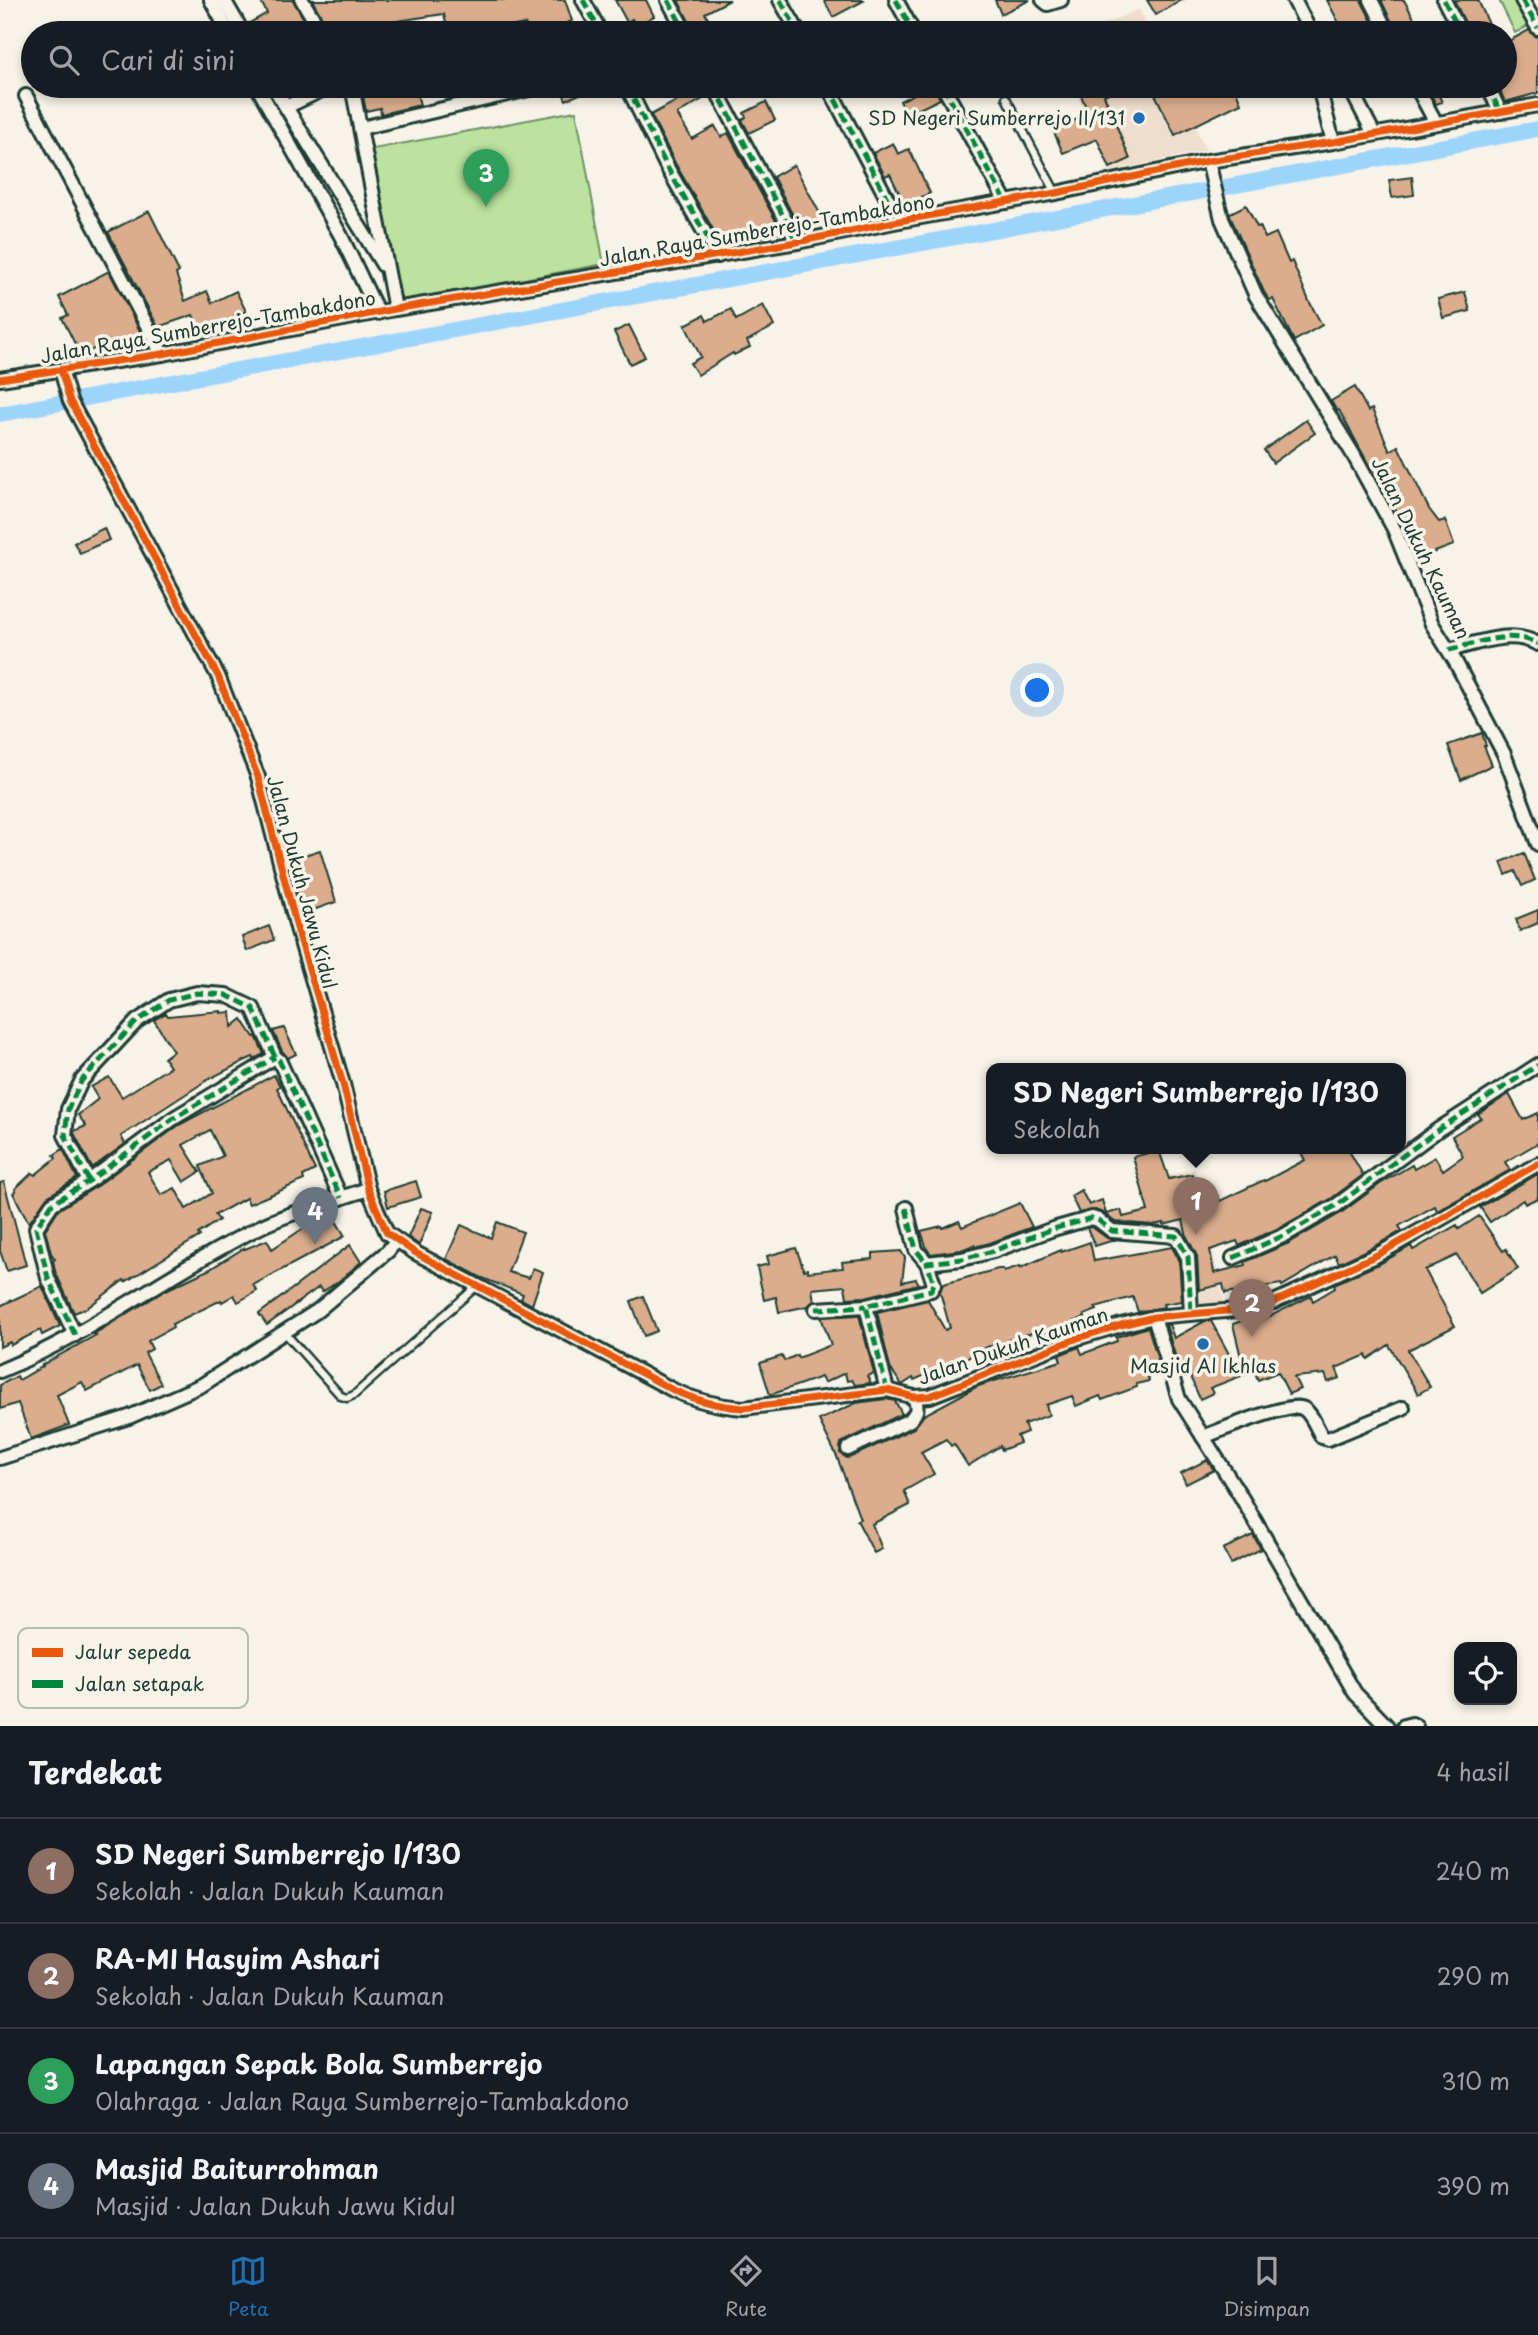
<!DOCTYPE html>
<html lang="id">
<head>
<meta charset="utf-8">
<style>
  :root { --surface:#171b24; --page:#20242c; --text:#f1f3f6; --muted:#9ea1a6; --line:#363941; --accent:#1f6fb2 }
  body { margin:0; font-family:"Playpen Sans",sans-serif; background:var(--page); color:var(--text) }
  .controls { position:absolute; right:21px; bottom:21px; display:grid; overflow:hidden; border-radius:14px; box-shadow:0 4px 10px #0003 }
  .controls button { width:63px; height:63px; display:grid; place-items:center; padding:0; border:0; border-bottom:2px solid var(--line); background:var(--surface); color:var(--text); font:35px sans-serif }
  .you { position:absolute; left:1038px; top:691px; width:24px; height:24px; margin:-18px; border:5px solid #fff; border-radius:50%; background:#1a73e8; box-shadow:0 0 0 10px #1a73e833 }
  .badge { display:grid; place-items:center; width:46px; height:46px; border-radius:50%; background:var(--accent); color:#fff; font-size:23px; font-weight:700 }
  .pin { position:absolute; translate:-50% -58px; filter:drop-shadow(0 2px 4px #0008) }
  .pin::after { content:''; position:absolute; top:37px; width:24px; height:21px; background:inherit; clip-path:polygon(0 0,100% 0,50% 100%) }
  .popup { position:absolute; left:986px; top:1063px; width:420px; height:91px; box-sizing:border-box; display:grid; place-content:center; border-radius:14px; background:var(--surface); filter:drop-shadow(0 2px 5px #0005); font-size:23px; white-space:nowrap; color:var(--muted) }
  .popup b { font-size:26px; color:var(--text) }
  .popup::after { content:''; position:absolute; left:50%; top:100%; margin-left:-14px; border:14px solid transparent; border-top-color:var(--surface) }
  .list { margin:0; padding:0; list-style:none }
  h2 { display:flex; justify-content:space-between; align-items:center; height:91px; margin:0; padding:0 28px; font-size:30px }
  h2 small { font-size:23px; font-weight:400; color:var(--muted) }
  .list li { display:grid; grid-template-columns:46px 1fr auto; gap:21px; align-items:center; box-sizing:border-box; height:105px; padding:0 28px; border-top:2px solid var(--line) }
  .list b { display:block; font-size:26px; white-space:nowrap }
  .list p { margin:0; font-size:23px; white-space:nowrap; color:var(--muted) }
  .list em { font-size:23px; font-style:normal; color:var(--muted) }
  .icon { flex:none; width:38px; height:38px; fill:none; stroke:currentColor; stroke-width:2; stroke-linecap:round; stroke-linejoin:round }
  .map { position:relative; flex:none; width:1538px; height:1726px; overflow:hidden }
  .search { position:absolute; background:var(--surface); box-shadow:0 4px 10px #0003; left:21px; right:21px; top:21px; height:77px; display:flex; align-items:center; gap:18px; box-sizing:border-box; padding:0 24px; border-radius:38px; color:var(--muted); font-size:26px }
  .sheet { height:511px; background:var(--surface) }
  nav { display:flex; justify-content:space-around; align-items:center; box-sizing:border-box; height:98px; border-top:2px solid var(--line); background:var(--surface); font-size:19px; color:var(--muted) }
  nav a { display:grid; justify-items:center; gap:4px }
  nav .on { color:var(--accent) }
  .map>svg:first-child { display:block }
</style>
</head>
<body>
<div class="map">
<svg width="1538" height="1726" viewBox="0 0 1538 1726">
  <rect width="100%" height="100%" fill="#f7f3e8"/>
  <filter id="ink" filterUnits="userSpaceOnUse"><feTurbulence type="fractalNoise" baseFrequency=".0143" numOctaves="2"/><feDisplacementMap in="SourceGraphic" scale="14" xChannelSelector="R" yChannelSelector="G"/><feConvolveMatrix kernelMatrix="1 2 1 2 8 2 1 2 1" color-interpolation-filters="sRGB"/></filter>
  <g filter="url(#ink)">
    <g fill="#efdecd">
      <polygon points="1139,9 1151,33 1085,33"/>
      <polygon points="1073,86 1176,86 1206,150 1110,172"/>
      <polygon points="1195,1169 1209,1231 1224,1304 1196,1304 1169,1175"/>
    </g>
    <g fill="#bbe29e" stroke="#6d9069" stroke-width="2">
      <polygon points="1499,0 1522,0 1534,23 1515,33"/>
      <polygon points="576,111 604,264 396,303 368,150"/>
    </g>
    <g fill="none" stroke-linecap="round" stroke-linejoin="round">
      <polyline stroke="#9dd4fc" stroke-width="16" points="0,414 1538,129"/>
    </g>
    <g fill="#dbad8d" stroke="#1f3d34" stroke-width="2" fill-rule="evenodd">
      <polygon points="260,0 293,0 312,33 252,33 248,24 267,13"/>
      <polygon points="312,0 565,0 572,21 539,33 532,33 525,24 474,33 472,23 447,28 444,14 390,22 392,33 331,33"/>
      <polygon points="615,0 646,0 654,16 636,26 632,19 627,22"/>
      <polygon points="678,0 730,0 705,13 713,28 704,33 695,33"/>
      <polygon points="824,0 865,0 833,17"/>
      <polygon points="995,0 1030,0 1001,14"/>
      <polygon points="1147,0 1182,0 1156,15"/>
      <polygon points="1327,0 1361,0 1378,33 1344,33"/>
      <polygon points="1381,0 1404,0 1422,33 1445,20 1451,33 1397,33"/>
      <polygon points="1454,0 1478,0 1493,33 1470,33"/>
      <polygon points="1529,30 1533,35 1538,37 1538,93 1505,102 1498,86 1505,86 1505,43"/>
      <polygon points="381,86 415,86 420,105 381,114 380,108 366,111 362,91"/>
      <polygon points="560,86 599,86 566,100"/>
      <polygon points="674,86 702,86 708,96 677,114 692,139 715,126 721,137 728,133 782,232 722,245 675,163 651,115 678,100 676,98 679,96"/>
      <polygon points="930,86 934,86 940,99 907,115 900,101"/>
      <polygon points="1077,86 1125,86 1104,95 1130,159 1110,168 1097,139 1063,153 1053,130 1089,114"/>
      <polygon points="1151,86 1234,86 1241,103 1175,135"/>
      <polygon points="1426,86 1434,86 1442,102 1436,104"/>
      <polygon points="766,102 775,120 749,133 742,120 746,117 744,113"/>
      <polygon points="893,143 898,154 909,149 930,193 905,205 890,174 885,176 873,153"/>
      <polygon points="794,165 824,221 799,227 773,177"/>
      <polygon points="1412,177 1414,195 1392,198 1389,180"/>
      <polygon points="1246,205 1257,227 1260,226 1265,238 1276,233 1289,263 1292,261 1309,301 1322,325 1294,341 1273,299 1269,300 1264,292 1230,216 1230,213"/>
      <polygon points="149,211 179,272 176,274 185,301 207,291 212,303 236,291 246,311 221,323 224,330 203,335 193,315 158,327 108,232"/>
      <polygon points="109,271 141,333 135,336 136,338 107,353 103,344 81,356 62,318 68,315 59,297"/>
      <polygon points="1465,292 1470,311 1443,318 1438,299"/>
      <polygon points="763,305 774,326 747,341 750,347 734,355 733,353 698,375 690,363 701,357 685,325 704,315 707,321 731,309 736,320"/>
      <polygon points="629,325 645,357 630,364 614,332"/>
      <polygon points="1355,387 1368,411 1372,409 1390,451 1398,446 1429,509 1439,522 1445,520 1454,545 1416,559 1401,524 1403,523 1389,496 1387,498 1339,410 1337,411 1331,401"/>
      <polygon points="1306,420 1315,433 1273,463 1264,450"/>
      <polygon points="104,528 109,540 80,553 74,543"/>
      <polygon points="1482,733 1486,746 1484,746 1492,765 1461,780 1448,745"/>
      <polygon points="320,850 336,902 302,914 289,860"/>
      <polygon points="1524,853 1535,880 1522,886 1515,871 1506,875 1501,862"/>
      <polygon points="1538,910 1538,923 1520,931 1516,919"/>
      <polygon points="269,926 274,940 247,951 242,937"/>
      <polygon points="221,1011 221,1013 231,1012 232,1027 242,1019 254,1037 256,1036 264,1054 254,1059 253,1057 244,1061 209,1079 121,1136 125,1144 92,1168 74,1133 74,1131 86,1126 78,1115 98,1099 91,1087 109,1077 122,1097 170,1067 164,1058 173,1051 154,1020 166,1013 168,1016"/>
      <polygon points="284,1028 296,1054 288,1058 282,1051 273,1031"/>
      <path d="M274,1075L280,1086L277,1088L315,1170L303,1176L304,1180L275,1193L249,1204L246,1198L215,1215L219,1220L198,1234L200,1236L125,1282L124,1280L87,1308L74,1313L55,1271L53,1260L55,1259L51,1253L45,1230L58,1210L94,1188L179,1125ZM210,1130L223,1156L200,1166L212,1193L186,1209L175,1188L161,1195L148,1172L171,1160L184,1182L200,1172L183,1145Z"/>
      <polygon points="1509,1094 1523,1120 1538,1113 1538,1143 1505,1162 1510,1170 1437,1211 1435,1206 1399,1226 1402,1231 1373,1247 1339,1263 1335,1255 1282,1286 1281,1284 1225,1293 1223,1284 1199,1290 1197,1256 1187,1237 1183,1220 1164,1225 1164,1223 1153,1225 1115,1222 1103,1213 1095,1210 1079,1213 1071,1196 1081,1190 1089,1205 1102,1200 1106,1214 1121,1210 1123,1217 1148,1211 1133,1157 1159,1150 1169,1179 1192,1174 1199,1204 1218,1196 1220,1201 1264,1180 1265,1181 1305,1160 1299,1149 1348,1149 1363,1175 1332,1198 1281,1227 1239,1246 1237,1241 1210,1250 1214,1273 1246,1265 1245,1262 1289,1243 1341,1213 1380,1184 1412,1165 1414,1169 1435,1157 1443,1170 1463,1156 1452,1136 1481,1118 1478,1114"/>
      <polygon points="63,1149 77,1178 47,1197 29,1223 13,1193 16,1191 15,1189 32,1173 35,1175 56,1158 54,1155"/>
      <polygon points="1538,1174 1538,1198 1525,1204 1523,1200 1490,1222 1480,1207"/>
      <polygon points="416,1181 421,1197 388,1207 384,1191"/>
      <polygon points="4,1182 26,1265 7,1271 0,1251 0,1183"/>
      <polygon points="1020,1203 1032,1227 990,1243 974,1247 974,1245 961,1250 931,1254 927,1249 921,1231 942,1226 943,1228 959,1221 962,1227"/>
      <polygon points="421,1208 433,1212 419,1245 408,1237"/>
      <polygon points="1479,1216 1503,1251 1506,1249 1518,1269 1480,1293 1457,1255 1425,1270 1455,1326 1408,1350 1430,1387 1418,1394 1389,1345 1368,1359 1366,1355 1336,1368 1340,1378 1328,1382 1325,1374 1294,1377 1300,1389 1289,1394 1278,1372 1258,1380 1254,1370 1245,1374 1233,1324 1246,1319 1250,1326 1311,1296 1313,1301 1335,1288 1334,1284 1381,1263 1411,1246 1413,1250 1457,1225 1459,1229"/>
      <polygon points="319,1218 324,1225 334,1218 345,1236 253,1285 257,1291 238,1302 234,1295 222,1302 221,1300 172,1324 173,1327 148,1341 152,1349 145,1353 161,1384 150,1390 137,1365 87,1391 82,1382 57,1395 69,1425 31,1439 18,1403 0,1409 0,1385 17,1376 19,1380 43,1366 42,1365 96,1335 94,1334 166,1290 210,1269 244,1248 245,1249 267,1240 272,1249"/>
      <polygon points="497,1222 523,1232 508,1272 529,1278 533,1268 543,1272 532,1305 521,1299 523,1294 480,1277 446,1259 461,1225 491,1238"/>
      <polygon points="1092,1227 1107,1238 1114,1240 1095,1246 1087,1228"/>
      <polygon points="1090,1242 1094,1261 1172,1247 1179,1260 1182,1301 1163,1304 1164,1307 1138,1312 1133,1297 1095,1307 1097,1310 1084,1315 1085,1317 1056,1329 1044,1333 1043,1330 1007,1340 1007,1342 987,1347 940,1373 939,1369 914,1380 913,1378 902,1385 890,1368 877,1312 928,1300 945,1330 950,1328 940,1292 943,1284 998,1269 1003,1269 1004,1271 1020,1266 1020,1268 1061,1250 1061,1252"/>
      <polygon points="350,1245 361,1262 339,1281 322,1292 319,1287 267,1325 259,1314"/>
      <polygon points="796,1248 804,1270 808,1269 808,1272 843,1268 842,1262 873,1259 873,1253 901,1251 905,1258 902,1282 916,1279 919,1284 865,1297 847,1298 845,1286 812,1289 814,1301 808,1306 779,1312 776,1297 764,1300 757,1267 769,1264 767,1256"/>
      <polygon points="42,1286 60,1326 42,1335 40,1330 11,1345 10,1342 0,1347 0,1306"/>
      <polygon points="643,1296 657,1331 644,1336 631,1301"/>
      <polygon points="859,1315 874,1373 867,1376 871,1383 855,1385 852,1380 847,1381 845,1373 824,1383 821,1377 770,1395 760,1363 782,1356 784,1361 797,1355 798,1358 831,1345 821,1317"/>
      <polygon points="1205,1321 1211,1321 1241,1376 1210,1388 1213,1393 1200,1399 1184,1363 1178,1365 1166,1325 1169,1324 1174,1338"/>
      <polygon points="1148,1327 1158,1360 1144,1363 1149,1381 1136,1384 1137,1387 1102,1400 1100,1396 1076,1406 1072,1396 1046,1405 1049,1415 1024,1424 1027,1432 1017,1436 1020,1443 1002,1450 1000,1446 968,1466 954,1444 951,1446 946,1439 921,1452 934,1474 904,1491 910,1505 872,1524 882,1549 874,1553 857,1520 860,1519 837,1457 819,1420 856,1403 886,1399 895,1401 902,1414 841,1443 840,1453 847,1458 851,1457 914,1428 924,1415 978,1386 1061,1361 1059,1355 1079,1347 1082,1354 1117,1341 1116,1337"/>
      <polygon points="1207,1460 1214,1470 1186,1484 1181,1473"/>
      <polygon points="1253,1535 1261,1549 1231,1564 1223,1549"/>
    </g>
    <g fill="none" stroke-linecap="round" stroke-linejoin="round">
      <g stroke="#1f3d34" stroke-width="11">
        <g id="lane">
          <polyline points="1006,98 1056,193"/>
          <polyline points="284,1332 341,1396 347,1398 354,1395 477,1286"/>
        </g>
      </g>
      <g stroke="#1f3d34" stroke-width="18">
        <g id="street">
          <polyline points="211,0 229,33"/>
          <polyline points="224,0 243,33"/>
          <polyline points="302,0 322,33"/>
          <polyline points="583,0 601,33"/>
          <polyline points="668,0 686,33"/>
          <polyline points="780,0 799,33"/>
          <polyline points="896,0 914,33"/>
          <polyline points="1043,0 1048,4 1061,0"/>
          <polyline points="1294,0 1311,33"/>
          <polyline points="1371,0 1388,33"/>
          <polyline points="1444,0 1461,33"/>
          <polyline points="1522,0 1538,28"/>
          <polyline points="522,33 523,33"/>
          <polyline points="257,86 341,236 378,313"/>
          <polyline points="273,86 383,265"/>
          <polyline points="352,86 395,309"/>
          <polyline points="627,86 667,167 718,256"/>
          <polyline points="714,86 797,242"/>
          <polyline points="828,86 899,221"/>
          <polyline points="943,86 1006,202"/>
          <polyline points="1322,86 1320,91 1333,142"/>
          <polyline points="1349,86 1374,134"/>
          <polyline points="1416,86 1436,123"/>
          <polyline points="1488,86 1500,112"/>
          <polyline points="26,96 162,354"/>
          <polyline points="286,107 330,86"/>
          <polyline points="361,128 542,86"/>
          <polyline points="1208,161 1222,219 1256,296 1353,454 1394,529 1432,624 1455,661 1504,754 1538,844"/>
          <path d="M61,370L70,401L218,676L258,777L297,928L343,1084L368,1189L387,1233L414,1252L673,1390C696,1401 717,1406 743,1408L887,1390L914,1397L930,1396L1078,1338L1121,1325L1154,1317L1237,1310L1274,1302L1377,1255L1538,1164"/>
          <polyline points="0,379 162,354 395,309 797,242 899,221 1056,193 1208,161 1333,142 1538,105"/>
          <path d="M1449,650C1478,643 1510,629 1538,644"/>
          <polyline points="89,1181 65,1135 68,1109 82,1080 137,1021 169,1000 197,993 226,995 253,1008 275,1057 279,1060 341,1198"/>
          <polyline points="906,1208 916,1250 927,1263"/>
          <polyline points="1233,1258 1285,1235 1337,1205 1439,1129 1538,1065"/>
          <polyline points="816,1309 866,1306"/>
          <polyline points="1154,1317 1179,1399 1240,1495 1355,1693 1387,1726"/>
          <polyline points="75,1335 48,1278 36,1228 52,1204 89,1181 174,1118 275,1057"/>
          <path d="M0,1371C93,1333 172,1270 262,1226C296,1210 333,1201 368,1189"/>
          <polyline points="887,1390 866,1306 931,1290 934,1284 927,1263 962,1259 993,1251 1053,1229 1092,1218 1098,1220 1112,1231 1176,1236 1188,1257 1191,1313"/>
          <path d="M1203,1437C1219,1431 1293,1400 1304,1409C1312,1414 1317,1429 1322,1437L1328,1439L1403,1408"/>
          <path d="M848,1449L910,1420C918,1411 918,1408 914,1397"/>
          <polyline points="0,1458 129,1417 202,1385 317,1311 388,1251 396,1241"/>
          <polyline points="1404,1726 1412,1724 1416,1726"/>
        </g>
      </g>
      <use href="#lane" stroke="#f7f3e8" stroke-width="6"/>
      <use href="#street" stroke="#f7f3e8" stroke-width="12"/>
      <g stroke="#00873e" stroke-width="5" stroke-dasharray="10 5" stroke-linecap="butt">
        <polyline points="583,0 601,33"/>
        <polyline points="668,0 686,33"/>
        <polyline points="780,0 799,33"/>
        <polyline points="896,0 914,33"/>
        <polyline points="1444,0 1461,33"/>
        <polyline points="1522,0 1538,28"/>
        <polyline points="627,86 667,167 718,256"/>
        <polyline points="714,86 797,242"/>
        <polyline points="828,86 899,221"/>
        <polyline points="943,86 1006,202"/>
        <polyline points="1488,86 1500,112"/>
        <path d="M1449,650C1478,643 1510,629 1538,644"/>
        <polyline points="89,1181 65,1135 68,1109 82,1080 137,1021 169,1000 197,993 226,995 253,1008 275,1057 279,1060 341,1198"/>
        <polyline points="906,1208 916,1250 927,1263"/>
        <polyline points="1233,1258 1285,1235 1337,1205 1439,1129 1538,1065"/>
        <polyline points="816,1309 866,1306"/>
        <polyline points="75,1335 48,1278 36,1228 52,1204 89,1181 174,1118 275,1057"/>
        <polyline points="887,1390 866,1306 931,1290 934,1284 927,1263 962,1259 993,1251 1053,1229 1092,1218 1098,1220 1112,1231 1176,1236 1188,1257 1191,1313"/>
      </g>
      <g stroke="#f7f3e8" stroke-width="11">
        <g id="cycleway">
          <path d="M61,370L70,401L218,676L258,777L297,928L343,1084L368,1189L387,1233L414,1252L673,1390C696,1401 717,1406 743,1408L887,1390L914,1397L930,1396L1078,1338L1121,1325L1154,1317L1237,1310L1274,1302L1377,1255L1538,1164"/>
          <polyline points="0,379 162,354 395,309 797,242 899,221 1056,193 1208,161 1333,142 1538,105"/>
        </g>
      </g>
      <use href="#cycleway" stroke="#e8590c" stroke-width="7"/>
    </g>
  </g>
  <g fill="#1f6fb2" stroke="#f7f3e8" stroke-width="2.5">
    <circle cx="1139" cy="118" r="7"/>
    <circle cx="1203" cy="1344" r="7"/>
  </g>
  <g text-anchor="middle" stroke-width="7" stroke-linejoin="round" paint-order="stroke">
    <g font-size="19" fill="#1f3d34" stroke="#f7f3e8" text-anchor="end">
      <text x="1125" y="125">SD Negeri Sumberrejo II/131</text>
      <text x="1203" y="1373" text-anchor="middle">Masjid Al Ikhlas</text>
    </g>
    <g font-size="19" fill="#1f3d34" stroke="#f7f3e8">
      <text transform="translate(767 230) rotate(-10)" y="7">Jalan Raya Sumberrejo-Tambakdono</text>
      <text transform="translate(208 327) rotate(-10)" y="7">Jalan Raya Sumberrejo-Tambakdono</text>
      <text transform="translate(1421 548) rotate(64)" y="7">Jalan Dukuh Kauman</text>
      <text transform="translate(302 882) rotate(75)" y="7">Jalan Dukuh Jawu Kidul</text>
      <text transform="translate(1013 1346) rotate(-19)" y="7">Jalan Dukuh Kauman</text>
    </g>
  </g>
  <rect x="18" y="1628" width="230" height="80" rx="10" fill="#f7f3e8" stroke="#b6bcb2" stroke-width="2"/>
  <rect x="32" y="1648" width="31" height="9" fill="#e8590c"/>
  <rect x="32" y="1680" width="31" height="8" fill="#00873e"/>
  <g font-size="19" fill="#1f3d34">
    <text x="75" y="1659">Jalur sepeda</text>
    <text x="75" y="1691">Jalan setapak</text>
  </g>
</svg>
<div class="controls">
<button><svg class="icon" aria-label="locate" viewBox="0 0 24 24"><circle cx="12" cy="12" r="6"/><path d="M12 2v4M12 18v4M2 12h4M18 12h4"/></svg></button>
</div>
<div class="you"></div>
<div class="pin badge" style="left:1196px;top:1235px;background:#8d6e63">1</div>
<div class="popup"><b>SD Negeri Sumberrejo I/130</b>Sekolah</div>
<div class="pin badge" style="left:1252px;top:1337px;background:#8d6e63">2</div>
<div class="pin badge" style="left:486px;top:207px;background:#2e9e5b">3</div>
<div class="pin badge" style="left:315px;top:1245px;background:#6b7280">4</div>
<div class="search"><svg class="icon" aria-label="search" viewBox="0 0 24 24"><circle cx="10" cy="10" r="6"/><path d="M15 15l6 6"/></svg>Cari di sini</div>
</div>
<section class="sheet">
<h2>Terdekat<small>4 hasil</small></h2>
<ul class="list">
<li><span class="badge" style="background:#8d6e63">1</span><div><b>SD Negeri Sumberrejo I/130</b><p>Sekolah · Jalan Dukuh Kauman</p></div><em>240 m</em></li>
<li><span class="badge" style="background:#8d6e63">2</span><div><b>RA-MI Hasyim Ashari</b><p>Sekolah · Jalan Dukuh Kauman</p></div><em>290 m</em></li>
<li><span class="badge" style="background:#2e9e5b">3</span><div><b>Lapangan Sepak Bola Sumberrejo</b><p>Olahraga · Jalan Raya Sumberrejo-Tambakdono</p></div><em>310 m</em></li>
<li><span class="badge" style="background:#6b7280">4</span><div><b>Masjid Baiturrohman</b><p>Masjid · Jalan Dukuh Jawu Kidul</p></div><em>390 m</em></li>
</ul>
</section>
<nav>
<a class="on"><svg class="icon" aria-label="map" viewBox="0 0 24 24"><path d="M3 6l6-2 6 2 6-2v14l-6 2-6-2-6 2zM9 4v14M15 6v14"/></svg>Peta</a>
<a><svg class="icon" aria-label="directions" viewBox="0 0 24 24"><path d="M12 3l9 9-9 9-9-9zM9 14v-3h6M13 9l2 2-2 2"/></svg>Rute</a>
<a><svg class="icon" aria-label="saved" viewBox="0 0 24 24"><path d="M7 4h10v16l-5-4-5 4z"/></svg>Disimpan</a>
</nav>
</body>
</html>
